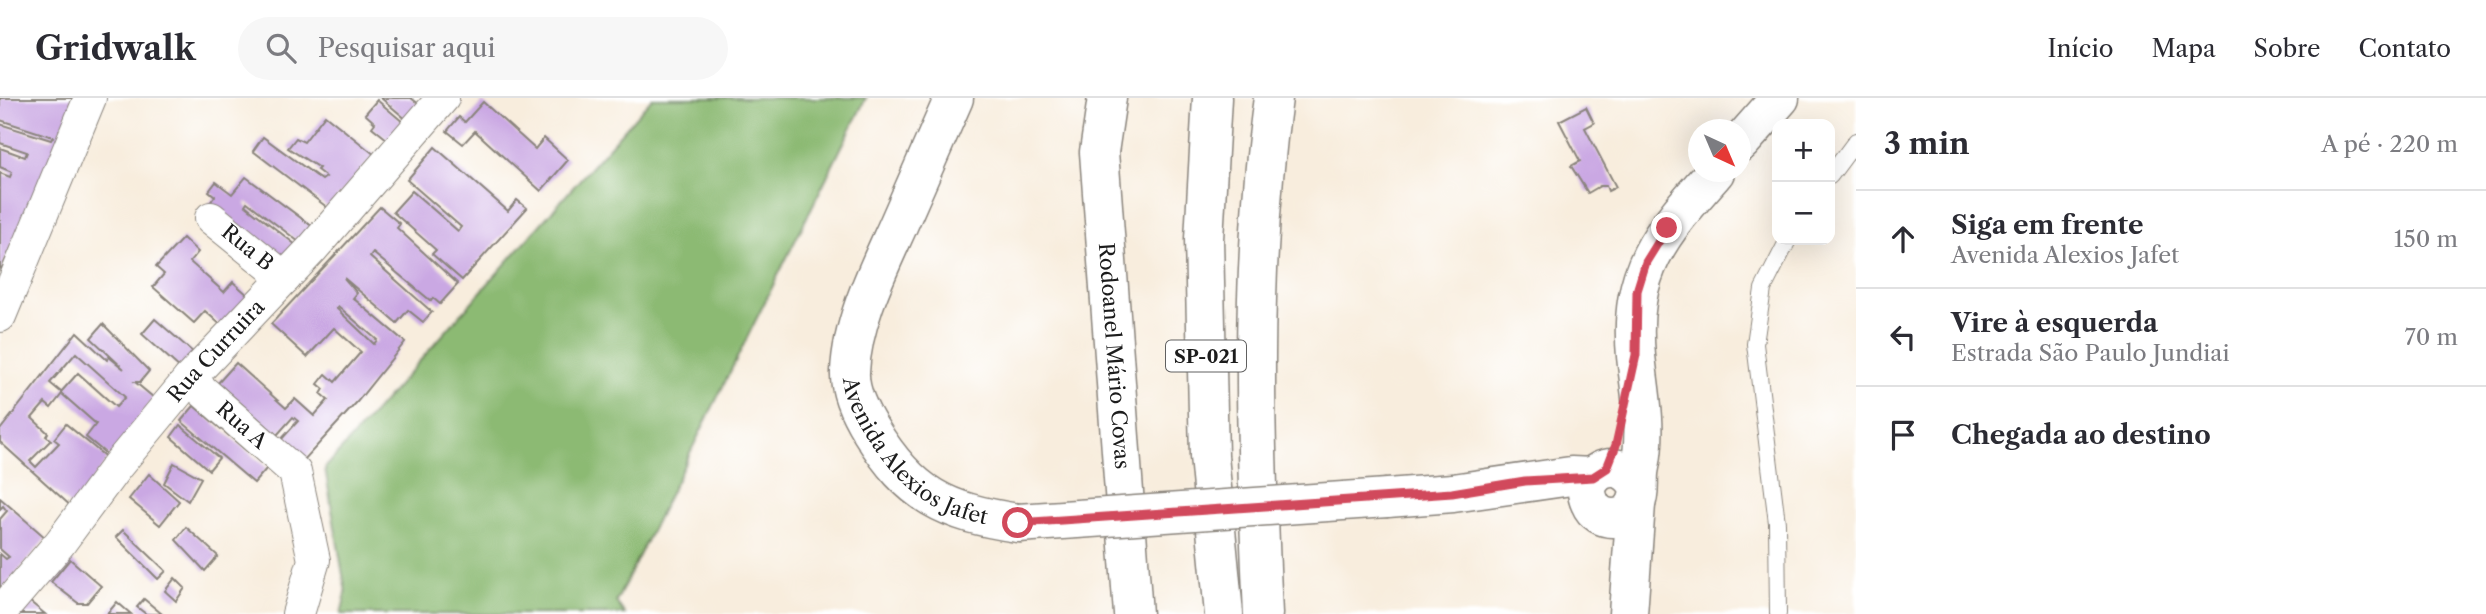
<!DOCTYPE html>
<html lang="pt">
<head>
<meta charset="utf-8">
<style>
  :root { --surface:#fff; --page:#f7f7f7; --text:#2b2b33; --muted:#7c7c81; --line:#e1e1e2 }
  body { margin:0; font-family:"Libre Caslon Text",serif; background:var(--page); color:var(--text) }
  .controls { position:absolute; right:21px; top:21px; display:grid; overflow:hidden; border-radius:14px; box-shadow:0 7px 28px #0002 }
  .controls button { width:63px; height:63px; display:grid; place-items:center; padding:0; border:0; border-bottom:2px solid var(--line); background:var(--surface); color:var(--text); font:35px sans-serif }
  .compass { position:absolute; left:1688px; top:21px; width:63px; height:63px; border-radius:50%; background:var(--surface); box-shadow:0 7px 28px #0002; rotate:136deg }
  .stop { position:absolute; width:21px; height:21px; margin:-16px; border:5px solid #d1495b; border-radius:50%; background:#fff }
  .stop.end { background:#d1495b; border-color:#fff; box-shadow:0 2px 7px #0008 }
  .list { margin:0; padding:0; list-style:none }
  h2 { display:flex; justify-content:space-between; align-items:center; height:91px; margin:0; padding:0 28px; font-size:30px }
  h2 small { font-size:23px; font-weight:400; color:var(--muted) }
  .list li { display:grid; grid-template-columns:46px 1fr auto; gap:21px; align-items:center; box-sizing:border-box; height:98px; padding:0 28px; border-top:2px solid var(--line) }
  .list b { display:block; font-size:26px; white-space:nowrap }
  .list p { margin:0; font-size:23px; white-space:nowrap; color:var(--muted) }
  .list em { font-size:23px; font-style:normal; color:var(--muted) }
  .icon { flex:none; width:38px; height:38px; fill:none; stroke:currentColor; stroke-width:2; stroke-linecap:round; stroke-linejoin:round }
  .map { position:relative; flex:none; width:1856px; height:516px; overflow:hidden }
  header { display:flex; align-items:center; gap:42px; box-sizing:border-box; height:98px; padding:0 35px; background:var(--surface); border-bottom:2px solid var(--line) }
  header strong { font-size:33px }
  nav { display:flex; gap:38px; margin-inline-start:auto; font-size:24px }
  .search { width:490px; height:63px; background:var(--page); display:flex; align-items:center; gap:18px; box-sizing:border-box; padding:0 24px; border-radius:38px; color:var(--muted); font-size:26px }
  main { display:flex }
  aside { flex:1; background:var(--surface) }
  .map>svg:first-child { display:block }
</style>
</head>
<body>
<header>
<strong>Gridwalk</strong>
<div class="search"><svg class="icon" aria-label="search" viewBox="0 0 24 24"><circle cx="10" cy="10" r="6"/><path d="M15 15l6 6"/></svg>Pesquisar aqui</div>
<nav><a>Início</a><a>Mapa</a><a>Sobre</a><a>Contato</a></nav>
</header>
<main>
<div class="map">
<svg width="1856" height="516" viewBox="0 0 1856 516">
  <rect width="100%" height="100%" fill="#fff"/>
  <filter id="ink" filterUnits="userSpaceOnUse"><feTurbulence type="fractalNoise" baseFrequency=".0143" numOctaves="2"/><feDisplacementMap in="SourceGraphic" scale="14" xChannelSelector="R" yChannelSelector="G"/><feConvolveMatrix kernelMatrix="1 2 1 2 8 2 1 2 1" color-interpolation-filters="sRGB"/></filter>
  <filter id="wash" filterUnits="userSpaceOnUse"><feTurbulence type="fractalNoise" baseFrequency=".00686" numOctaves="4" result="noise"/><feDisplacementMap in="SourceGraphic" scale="28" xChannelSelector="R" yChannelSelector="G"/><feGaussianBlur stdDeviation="1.57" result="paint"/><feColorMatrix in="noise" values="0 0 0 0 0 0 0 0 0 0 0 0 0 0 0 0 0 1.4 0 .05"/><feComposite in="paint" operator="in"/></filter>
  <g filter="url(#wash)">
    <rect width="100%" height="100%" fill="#f8eddd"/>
    <polygon fill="#8cba73" stroke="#546b48" stroke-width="2" points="652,0 866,0 616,504 625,516 341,516 346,495 325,370"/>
    <g id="blocks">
      <g fill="#caa8e3" fill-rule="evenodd">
        <polygon points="0,0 79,0 0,174 0,75 10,79 12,74 0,69 0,50 25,59 27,54 0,45 0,26 51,42 53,39 0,22"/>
        <polygon points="381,0 411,0 420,7 407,22"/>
        <polygon points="377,2 404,25 388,42 372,29 375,25 365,16"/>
        <polygon points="483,4 535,51 544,40 568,62 541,93 475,33 463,46 447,33 459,19 465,24"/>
        <polygon points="1586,9 1594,25 1585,30 1616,89 1608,93 1606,88 1600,88 1588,95 1571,68 1580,63 1559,23"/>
        <polygon points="325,17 375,57 328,110 253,53 263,39 322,82 326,79 317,72 319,70 288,50 296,40 304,44"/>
        <polygon points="435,49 508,113 517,102 527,110 462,182 432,156 436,152 393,114 412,93 458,133 461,129 407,82"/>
        <polygon points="246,79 313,129 299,144 247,104 245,107 296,147 279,165 206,110 215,98 209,93 216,84 232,96"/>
        <path d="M380,109L400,126L397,130L458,186L440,206L433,200L431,203L373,155L370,159L432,214L423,224L408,212L397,225L344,180L357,195L353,200L405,244L357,304L304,362L280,343L298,323L293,319L277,337L218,285L236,265L286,310L295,301L314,318L328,302L321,296L324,291L318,286L326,276L335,284L361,254L334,230L307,259L271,226ZM338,208L377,242L374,246L336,210Z"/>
        <polygon points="183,140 198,154 190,164 224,194 233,184 249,198 222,228 205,213 194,225 153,189 164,176 156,169"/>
        <polygon points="155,221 194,255 181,271 142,236"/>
        <path d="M103,226L149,273L140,284H135L154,300L110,359L86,339L96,326L62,296L51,310L45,305L32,320L48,335L46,338L51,342L30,363L36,369L59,345L54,341L66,326L108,361L73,410L0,344V332L77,234L107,262L109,259L124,271L91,240ZM76,255L125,299L116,309L78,275L61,294L50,285Z"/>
        <polygon points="194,308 267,370 254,385 181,323"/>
        <polygon points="180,327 219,360 209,372 171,339"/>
        <polygon points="174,365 201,380 188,403 164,385"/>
        <polygon points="149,376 179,403 160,427 129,401"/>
        <polygon points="0,400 46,440 0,495 0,456 6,461 9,459 0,451 0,421 7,413 3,408 0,411"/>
        <polygon points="186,429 218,458 205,473 176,442"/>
        <polygon points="123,432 166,473 158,481 116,439"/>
        <polygon points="70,461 101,488 87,505 78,505 51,484"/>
        <polygon points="175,480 185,490 176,503 165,493"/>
        <polygon points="144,501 162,516 146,516 137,509"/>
        <polygon points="29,503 45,516 17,516"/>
        <polygon points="117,504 131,516 107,516"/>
      </g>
    </g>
  </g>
  <g filter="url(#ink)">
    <use href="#blocks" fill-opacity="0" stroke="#8a847c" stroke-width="2"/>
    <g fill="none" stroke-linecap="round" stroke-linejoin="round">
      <g stroke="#8a847c" stroke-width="18">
        <g id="service">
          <polyline points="1830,78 1856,43"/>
          <polyline points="1778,516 1777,425 1755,246 1763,191 1788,142"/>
        </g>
      </g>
      <g stroke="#8a847c" stroke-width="34">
        <g id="minor">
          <path id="s1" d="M211,120L285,180"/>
          <polyline points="0,218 90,0"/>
          <path id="s2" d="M189,281L295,374L314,462L298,516"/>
          <path id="s3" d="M0,515L60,445L117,368L189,281L312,151L443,0"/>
        </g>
      </g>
      <g stroke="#8a847c" stroke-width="41">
        <g id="secondary">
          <path id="s4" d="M954,0C935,44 915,88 896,132C876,176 852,225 850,274C849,293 861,317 871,333C911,398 945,414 1018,425"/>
          <polyline points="1741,44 1780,0"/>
          <path d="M1636,384C1617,355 1576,376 1590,405C1598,425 1628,425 1636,405C1641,394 1637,381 1640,369C1648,330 1640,296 1636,258C1628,171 1661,135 1715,74"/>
          <polyline points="1387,400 1453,395 1571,378 1593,379"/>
          <polyline points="1628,516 1636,406"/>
        </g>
      </g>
      <g stroke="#8a847c" stroke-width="41">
        <g id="motorway">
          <path id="s5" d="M1107,0L1099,54L1133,516"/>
          <polyline points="1212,0 1204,141 1209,358 1224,516"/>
          <path d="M1263,516C1255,344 1249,171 1273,0"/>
        </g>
      </g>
      <use href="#service" stroke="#fff" stroke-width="16"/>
      <use href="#minor" stroke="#fff" stroke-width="32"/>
      <use href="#secondary" stroke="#fff" stroke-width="38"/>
      <use href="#motorway" stroke="#fff" stroke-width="38"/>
      <g stroke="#8a847c" stroke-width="41" stroke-linecap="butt">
        <polyline id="secondary-bridge" points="1018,425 1387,400"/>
      </g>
      <use href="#secondary-bridge" stroke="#fff" stroke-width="38"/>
    </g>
  </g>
  <g fill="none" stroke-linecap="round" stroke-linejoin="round" filter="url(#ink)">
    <polyline stroke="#d1495b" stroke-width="9" points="1018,425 1452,395 1525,383 1593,379 1607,370 1616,347 1636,257 1637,193 1646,164 1667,130"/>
  </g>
  <g text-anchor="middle" stroke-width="5" stroke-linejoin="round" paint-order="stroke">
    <rect fill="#fff" stroke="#606060" stroke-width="2" x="1166" y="242.5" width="80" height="31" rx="5"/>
    <g font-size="19" font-weight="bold" fill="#1c1c1c">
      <text x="1206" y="265">SP-021</text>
    </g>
    <g font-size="21" fill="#1c1c1c" stroke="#fff">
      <text dy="7" stroke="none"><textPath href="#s1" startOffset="47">Rua B</textPath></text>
      <text dy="7" stroke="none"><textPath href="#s3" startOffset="340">Rua Curruira</textPath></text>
      <text dy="7" stroke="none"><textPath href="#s5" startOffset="259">Rodoanel Mário Covas</textPath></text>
      <text dy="7" stroke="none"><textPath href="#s2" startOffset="70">Rua A</textPath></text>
      <text dy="7" stroke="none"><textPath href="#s4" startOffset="404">Avenida Alexios Jafet</textPath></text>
    </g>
  </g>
</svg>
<div class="controls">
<button>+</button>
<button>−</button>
</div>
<svg class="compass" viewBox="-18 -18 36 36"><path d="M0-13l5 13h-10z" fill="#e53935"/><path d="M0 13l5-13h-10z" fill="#7c7c81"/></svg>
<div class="stop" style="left:1018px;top:425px"></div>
<div class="stop end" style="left:1667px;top:130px"></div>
</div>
<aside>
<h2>3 min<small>A pé · 220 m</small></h2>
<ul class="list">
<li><svg class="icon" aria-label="ahead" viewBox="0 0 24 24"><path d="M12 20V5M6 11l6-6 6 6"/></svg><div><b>Siga em frente</b><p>Avenida Alexios Jafet</p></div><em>150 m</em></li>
<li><svg class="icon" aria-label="left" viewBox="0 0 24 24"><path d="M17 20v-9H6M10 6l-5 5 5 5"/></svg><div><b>Vire à esquerda</b><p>Estrada São Paulo Jundiai</p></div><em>70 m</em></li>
<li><svg class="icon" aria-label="arrive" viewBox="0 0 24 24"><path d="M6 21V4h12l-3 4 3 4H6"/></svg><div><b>Chegada ao destino</b></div></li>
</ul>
</aside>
</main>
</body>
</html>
